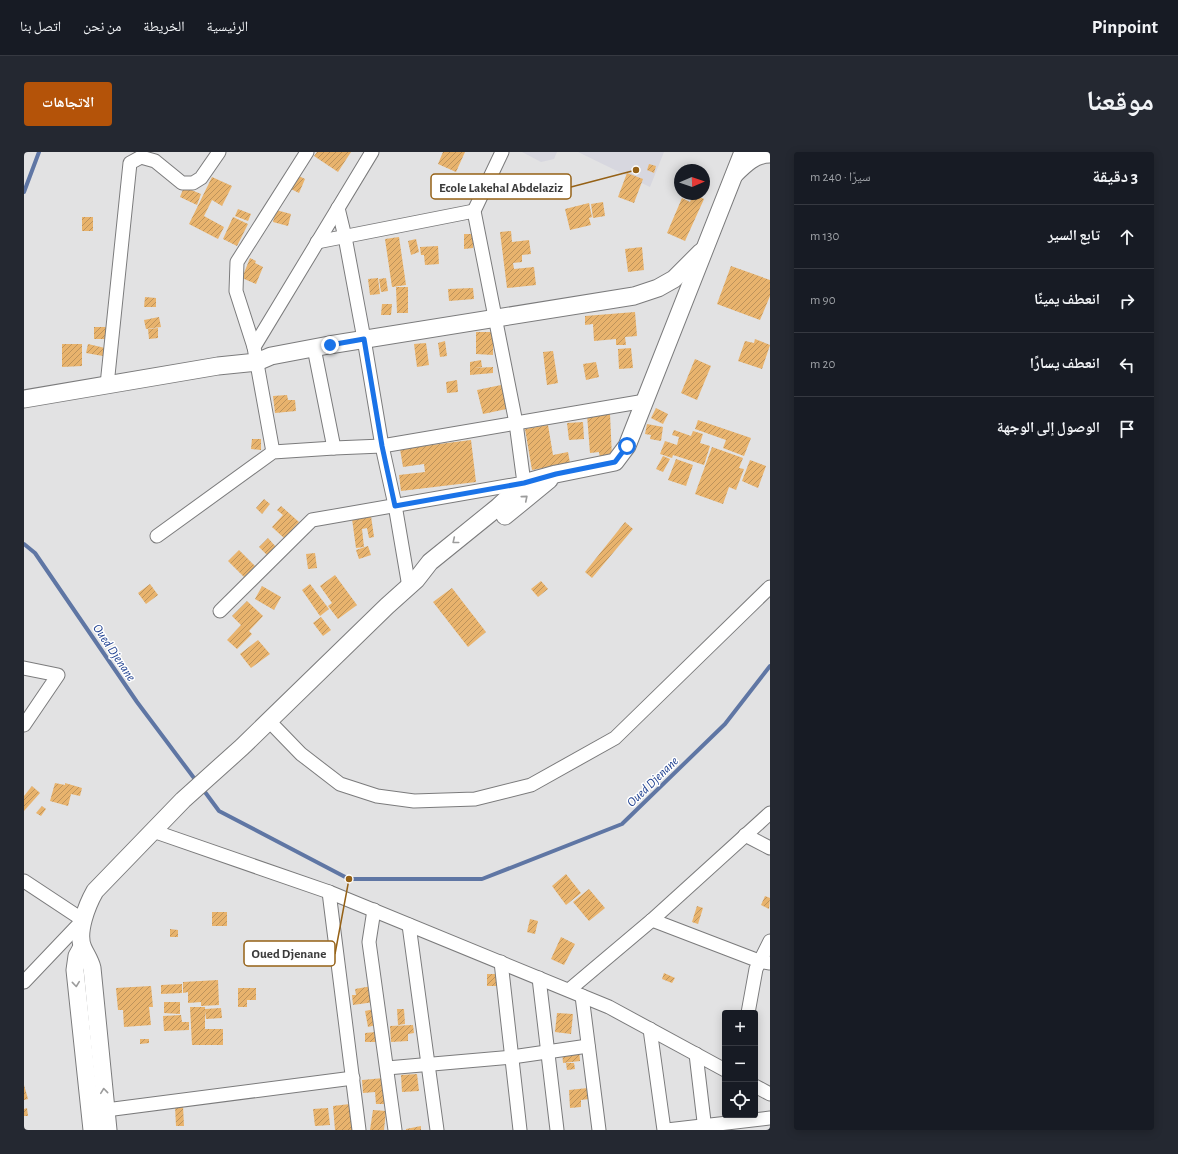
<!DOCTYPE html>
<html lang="ar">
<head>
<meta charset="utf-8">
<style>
  :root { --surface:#171b24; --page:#242831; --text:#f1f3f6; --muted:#9ea1a6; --line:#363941; --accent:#b45309 }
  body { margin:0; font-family:"Alegreya Sans","Noto Naskh Arabic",sans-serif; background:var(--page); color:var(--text); direction:rtl }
  .controls { position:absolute; right:12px; bottom:12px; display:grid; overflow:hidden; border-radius:4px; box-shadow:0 2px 10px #0003 }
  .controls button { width:36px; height:36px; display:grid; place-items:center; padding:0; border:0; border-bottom:1px solid var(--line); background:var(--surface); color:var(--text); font:20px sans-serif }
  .compass { position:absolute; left:650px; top:12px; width:36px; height:36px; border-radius:50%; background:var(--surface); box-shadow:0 2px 10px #0003; rotate:88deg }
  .stop { position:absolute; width:12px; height:12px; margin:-9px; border:3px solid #1a73e8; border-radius:50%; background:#fff }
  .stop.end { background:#1a73e8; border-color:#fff; box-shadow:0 1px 4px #0008 }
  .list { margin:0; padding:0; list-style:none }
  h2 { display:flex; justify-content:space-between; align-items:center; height:52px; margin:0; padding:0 16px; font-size:17px }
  h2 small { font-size:13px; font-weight:400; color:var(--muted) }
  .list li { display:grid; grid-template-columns:26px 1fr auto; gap:12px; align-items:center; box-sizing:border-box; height:64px; padding:0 16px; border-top:1px solid var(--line) }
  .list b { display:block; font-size:15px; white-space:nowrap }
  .list em { font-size:13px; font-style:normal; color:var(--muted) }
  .icon { flex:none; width:22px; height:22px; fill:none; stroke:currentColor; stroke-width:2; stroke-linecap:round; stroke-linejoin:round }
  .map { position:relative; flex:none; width:746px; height:978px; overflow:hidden; direction:ltr; border-radius:4px }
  header { display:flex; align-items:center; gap:24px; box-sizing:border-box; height:56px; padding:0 20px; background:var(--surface); border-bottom:1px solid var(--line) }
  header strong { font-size:19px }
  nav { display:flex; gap:22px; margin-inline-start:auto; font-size:14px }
  .intro { display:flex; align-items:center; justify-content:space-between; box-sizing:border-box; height:96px; padding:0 24px }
  h1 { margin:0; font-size:28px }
  .button { padding:10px 18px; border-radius:4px; background:var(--accent); color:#fff; font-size:14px; font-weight:700 }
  main { display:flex; gap:24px; padding:0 24px }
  aside { flex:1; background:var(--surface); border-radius:4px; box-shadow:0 2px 10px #0003 }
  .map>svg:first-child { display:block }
</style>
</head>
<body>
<header>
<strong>Pinpoint</strong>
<nav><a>الرئيسية</a><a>الخريطة</a><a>من نحن</a><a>اتصل بنا</a></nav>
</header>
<div class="intro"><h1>موقعنا</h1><a class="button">الاتجاهات</a></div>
<main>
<aside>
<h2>3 دقيقة<small>سيرًا · 240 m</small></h2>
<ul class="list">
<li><svg class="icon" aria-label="ahead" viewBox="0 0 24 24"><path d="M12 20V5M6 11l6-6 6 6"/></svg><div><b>تابع السير</b></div><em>130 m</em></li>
<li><svg class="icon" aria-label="right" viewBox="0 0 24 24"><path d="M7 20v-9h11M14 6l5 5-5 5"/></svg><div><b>انعطف يمينًا</b></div><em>90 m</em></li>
<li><svg class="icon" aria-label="left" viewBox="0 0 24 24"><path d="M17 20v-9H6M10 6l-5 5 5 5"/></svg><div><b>انعطف يسارًا</b></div><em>20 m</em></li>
<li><svg class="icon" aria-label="arrive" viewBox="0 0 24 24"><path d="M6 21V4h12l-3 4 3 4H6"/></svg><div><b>الوصول إلى الوجهة</b></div></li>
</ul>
</aside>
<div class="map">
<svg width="746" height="978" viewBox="0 0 746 978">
  <defs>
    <pattern id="building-hatch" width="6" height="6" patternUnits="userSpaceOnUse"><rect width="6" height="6" fill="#e8b36d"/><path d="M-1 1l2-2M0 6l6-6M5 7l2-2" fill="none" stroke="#bd935b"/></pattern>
  </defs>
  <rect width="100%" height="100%" fill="#e2e2e3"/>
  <g fill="#d7d7df">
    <polygon points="498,0 533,0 530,7 517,10"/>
    <polygon points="554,0 640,0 626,35"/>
  </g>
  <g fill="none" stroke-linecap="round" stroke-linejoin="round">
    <g stroke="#5f76a4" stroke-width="4">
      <polyline points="0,40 15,0"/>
      <polyline points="0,392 11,401 113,550 173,630"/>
      <polyline points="178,636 195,659 325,727 458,727 598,672 701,572 746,514"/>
    </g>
  </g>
  <g fill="url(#building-hatch)">
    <polygon points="293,0 327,0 314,20 290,4"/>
    <polygon points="419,0 441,0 432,20 414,12"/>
    <polygon points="625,12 632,14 630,21 623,18"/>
    <polygon points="603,21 619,27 610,51 594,45"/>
    <polygon points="273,23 281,27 275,41 267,37"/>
    <polygon points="188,25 208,34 198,54 188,48 180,64 200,75 194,87 165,72"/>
    <polygon points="160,35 177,42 173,53 156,45"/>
    <polygon points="669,42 680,47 661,89 643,81 658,46 666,50"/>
    <polygon points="579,50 581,64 569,66 567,52"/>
    <polygon points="565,51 568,65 565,66 567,73 546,78 541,57"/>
    <polygon points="214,57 227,62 224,69 211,64"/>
    <polygon points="252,58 267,62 264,74 249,70"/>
    <rect x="58" y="65" width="11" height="14"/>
    <polygon points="209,65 224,72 213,94 199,87"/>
    <polygon points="487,79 488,90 505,88 507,102 498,103 498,110 489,111 490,117 510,115 512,133 483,136 476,80"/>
    <polygon points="440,82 449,82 449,96 440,97"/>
    <polygon points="375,85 382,133 368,135 361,87"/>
    <polygon points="392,87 395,100 387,103 384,89"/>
    <polygon points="414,94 415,112 401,113 400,103 397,103 396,95"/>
    <polygon points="618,95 620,118 604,120 601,97"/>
    <polygon points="226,106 232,109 231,111 239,115 232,132 218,126"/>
    <polygon points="707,114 746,128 746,144 736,168 693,152"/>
    <polygon points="354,126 356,142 346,143 344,127"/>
    <polygon points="362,126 364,139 357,140 355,127"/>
    <polygon points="372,135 384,135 384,161 373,161"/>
    <polygon points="449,136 450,147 425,149 424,137"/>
    <polygon points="121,145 132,146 132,155 120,155"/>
    <polygon points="358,152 368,152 367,163 357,163"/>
    <polygon points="611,160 613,184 601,185 602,193 592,193 592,187 570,189 569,172 561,173 561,164"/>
    <polygon points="135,165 137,175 122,177 120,168"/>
    <rect x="70" y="175" width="13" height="12"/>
    <polygon points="134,176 134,186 125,187 124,177"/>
    <polygon points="452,180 469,180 469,203 452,202"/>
    <polygon points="731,187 746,193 738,217 714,209 721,189 730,191"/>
    <polygon points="421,189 423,204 416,205 414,191"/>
    <polygon points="402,191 405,213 393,215 390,192"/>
    <polygon points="38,192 58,192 58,214 38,215"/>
    <polygon points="64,192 81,196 79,204 62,201"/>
    <polygon points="607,196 609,216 595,217 594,197"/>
    <polygon points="529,199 534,231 523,233 519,200"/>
    <polygon points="671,207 687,214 673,248 657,241"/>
    <polygon points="457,208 458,215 450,216 469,215 469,221 446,223 446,210"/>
    <polygon points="572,210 575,225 562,228 559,212"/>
    <polygon points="433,228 434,240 423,241 422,230"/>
    <polygon points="482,232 487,256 459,262 453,238"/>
    <polygon points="263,243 264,248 271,248 272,259 251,261 249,244"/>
    <polygon points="632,256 644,262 639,272 627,266"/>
    <polygon points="586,262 588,306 576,307 575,300 566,301 563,263"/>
    <polygon points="674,268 727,286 720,304 699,296 702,288 671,277"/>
    <polygon points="559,270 560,287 545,288 543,271"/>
    <polygon points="623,272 639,275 637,289 626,287 627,283 621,282"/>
    <polygon points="524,273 529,303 544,300 546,311 508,318 501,277"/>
    <polygon points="650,278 667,284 669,279 679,282 676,291 686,294 680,313 649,303 648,306 636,302 641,289 653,293 655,285 648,283"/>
    <polygon points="228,287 237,287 237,298 227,297"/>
    <polygon points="447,288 452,330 377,339 375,323 401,320 400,312 379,315 376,297"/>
    <polygon points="688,295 719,306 715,316 720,317 712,338 705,335 699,352 671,342"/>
    <polygon points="639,304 646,307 639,320 632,317"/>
    <polygon points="652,307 669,313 662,334 644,328"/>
    <polygon points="726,308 742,314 734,336 718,329"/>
    <polygon points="240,347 246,352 238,362 232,356"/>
    <polygon points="257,354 275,370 260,386 248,375 259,363 253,358"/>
    <polygon points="347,364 350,385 345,386 343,376 338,377 340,395 332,396 328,367"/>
    <polygon points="601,370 609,377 568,426 561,420"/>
    <polygon points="244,386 252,395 243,403 235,395"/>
    <polygon points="344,394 347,403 335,407 332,398"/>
    <polygon points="215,398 231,414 220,425 204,409"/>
    <polygon points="291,401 293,416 284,417 282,402"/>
    <polygon points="311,423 333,453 314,467 304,454 308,451 296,434"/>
    <polygon points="517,429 524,437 514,445 507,437"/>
    <polygon points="126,432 134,443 122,452 114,441"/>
    <polygon points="286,432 305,457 296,464 278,438"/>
    <polygon points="238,434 257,445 250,458 231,447"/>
    <polygon points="428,436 462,480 444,495 409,450"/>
    <polygon points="223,449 239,464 225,479 228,482 213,497 203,488 217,473 208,464"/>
    <polygon points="297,465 307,478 299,484 289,471"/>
    <polygon points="234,488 246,502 227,516 216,502"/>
    <polygon points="31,631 41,633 41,631 58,636 56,644 47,642 44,654 26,649"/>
    <polygon points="8,634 16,641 0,659 0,644"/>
    <polygon points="18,654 22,657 17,664 12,661"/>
    <polygon points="542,722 557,741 542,753 528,734"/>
    <polygon points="565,737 581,756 565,769 549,750"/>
    <polygon points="741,744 746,746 745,757 737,753"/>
    <polygon points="673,754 679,756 674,772 668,770"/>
    <rect x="188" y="760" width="15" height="14"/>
    <polygon points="506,767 514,769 511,782 503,780"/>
    <polygon points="146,777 154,778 154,785 146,785"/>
    <polygon points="537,785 551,792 540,813 527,807"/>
    <polygon points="302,789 303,810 258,811 257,798 275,798 275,790"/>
    <polygon points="640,821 651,826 648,831 638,827"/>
    <polygon points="463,822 474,822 473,834 463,834"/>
    <polygon points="194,828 195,853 177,854 177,850 164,851 164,840 159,841 159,830"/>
    <polygon points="158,832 158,841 137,842 137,833"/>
    <polygon points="127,834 129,855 125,855 127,873 100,875 99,858 94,858 92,836"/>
    <polygon points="348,834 350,850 329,853 328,843 332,843 331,837"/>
    <polygon points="214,836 232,836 232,848 223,848 223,855 214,855"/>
    <polygon points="140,850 156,850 156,862 140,861"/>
    <polygon points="166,855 181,855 181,857 197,856 198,866 182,867 181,859 181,877 199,877 199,893 168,893"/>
    <polygon points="350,857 352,873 344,875 341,859"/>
    <polygon points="373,857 380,857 381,872 374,873"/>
    <polygon points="533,861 549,862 547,882 531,880"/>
    <polygon points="157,863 158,870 165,870 165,878 140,879 139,864"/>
    <polygon points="389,873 390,881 384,882 384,889 367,890 366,874"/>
    <polygon points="352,880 352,890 341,890 341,881"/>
    <polygon points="116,887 125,887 125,891 116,892"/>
    <polygon points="555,897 556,909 539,911 538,899"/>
    <polygon points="542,911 550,911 551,917 543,918"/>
    <polygon points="393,922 395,939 378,940 377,923"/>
    <polygon points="360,926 361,952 352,952 351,940 339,941 338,928"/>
    <polygon points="0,933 4,947 0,948"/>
    <polygon points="564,936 565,947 557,948 557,955 546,956 545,938"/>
    <polygon points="326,952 329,978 311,978 309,954"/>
    <polygon points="151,954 159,954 160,974 152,974"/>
    <polygon points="3,956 4,964 0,964 0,957"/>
    <polygon points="304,956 306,973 291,974 289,957"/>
    <polygon points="349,958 362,959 360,978 346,978"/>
    <polygon points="397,974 397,978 382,978 382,977"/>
  </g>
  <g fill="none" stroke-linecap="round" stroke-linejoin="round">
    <g stroke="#7b7b7c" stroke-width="15">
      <g id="minor">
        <polyline points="314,56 321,85 340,187 358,294 371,353 385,435"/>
        <polyline points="293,90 450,59"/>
        <polyline points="230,195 212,139 213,110 283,0"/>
        <polyline points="290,196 310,296"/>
        <polyline points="83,233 106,11 117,5 131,9 158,31 169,31 177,26 195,0"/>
        <polyline points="249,300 230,195 348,0"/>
        <polyline points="133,384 249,300 310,296 358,294 621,249"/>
        <polyline points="196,459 288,368 500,331 492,271 450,59 478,0"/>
        <polyline points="0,516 34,523 0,573"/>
        <polyline points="245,569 277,602 316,632 353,644 390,649 451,647 507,633 591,586 746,435"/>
        <polyline points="129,679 305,740 585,855 701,918"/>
        <polyline points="721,683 746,696"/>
        <polyline points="0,729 59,768 0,830"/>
        <polyline points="305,740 335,978"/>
        <polyline points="350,758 345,790 371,978"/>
        <polyline points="628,768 735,809 746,811"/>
        <polyline points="385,773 413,978"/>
        <polyline points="477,810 496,978"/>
        <polyline points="515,826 533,978"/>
        <polyline points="545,838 628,768 746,661"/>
        <polyline points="558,844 575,978"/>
        <polyline points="724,861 732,817 746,789"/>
        <polyline points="626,877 640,978"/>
        <polyline points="672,902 681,978"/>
        <polyline points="363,916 488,905 564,894"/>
        <polyline points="731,934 746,942"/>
        <polyline points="82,958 329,926"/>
        <polyline points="643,978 746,966"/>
      </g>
    </g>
    <g stroke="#7b7b7c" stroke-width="19">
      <g id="major">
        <path d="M711,22C721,12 731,2 746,2"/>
        <polyline points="0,247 194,214 233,210 247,204 305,193 610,144 634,136 650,127 677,100"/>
        <polyline points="481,364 525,328"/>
        <polyline points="58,795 53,804 51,818 68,978"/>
        <path d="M84,978L68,816C66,808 62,803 59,796C52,781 63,753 71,739L159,648L218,595L363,454L392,428L406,410L474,355L500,331L532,322L591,310L603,294L719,0"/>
      </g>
    </g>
    <use href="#minor" stroke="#fff" stroke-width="13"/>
    <use href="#major" stroke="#fff" stroke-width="17"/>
  </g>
  <defs><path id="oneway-chevron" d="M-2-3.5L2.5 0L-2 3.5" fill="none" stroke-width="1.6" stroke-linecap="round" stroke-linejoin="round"/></defs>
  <g stroke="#9c9c9c">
    <use href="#oneway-chevron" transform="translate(501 346) rotate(-40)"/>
    <use href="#oneway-chevron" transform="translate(431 389) rotate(141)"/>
    <use href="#oneway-chevron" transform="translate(52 832) rotate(84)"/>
    <use href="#oneway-chevron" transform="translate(80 939) rotate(-96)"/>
  </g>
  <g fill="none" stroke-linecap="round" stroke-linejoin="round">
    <polyline stroke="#1a73e8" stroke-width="5" points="306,193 340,187 358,294 371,354 500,331 532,322 591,310 603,294"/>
  </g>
  <g text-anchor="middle" stroke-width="3" stroke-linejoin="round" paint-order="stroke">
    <g font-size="13" font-style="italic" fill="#214291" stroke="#fff">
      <text transform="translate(91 500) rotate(56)" y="5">Oued Djenane</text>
      <text transform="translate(628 629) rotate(-44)" y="5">Oued Djenane</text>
    </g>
  </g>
  <path fill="none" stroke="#956116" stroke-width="1.5" d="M612 18L547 35M325 727L311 802"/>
  <g fill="#956116" stroke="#fff" stroke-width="1.5">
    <circle cx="612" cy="18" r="4"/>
    <circle cx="325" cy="727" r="4"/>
  </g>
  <g fill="#fff" stroke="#956116" stroke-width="1.5">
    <rect x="407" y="22" width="140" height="25" rx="4"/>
    <rect x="220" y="789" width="91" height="25" rx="4"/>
  </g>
  <g font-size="13" text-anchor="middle" font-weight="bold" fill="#3a3a3a">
    <text x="477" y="40">Ecole Lakehal Abdelaziz</text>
    <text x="265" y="806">Oued Djenane</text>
  </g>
</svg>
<div class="controls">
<button>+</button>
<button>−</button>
<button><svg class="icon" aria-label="locate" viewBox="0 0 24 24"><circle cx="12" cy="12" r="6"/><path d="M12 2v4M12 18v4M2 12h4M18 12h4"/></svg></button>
</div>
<svg class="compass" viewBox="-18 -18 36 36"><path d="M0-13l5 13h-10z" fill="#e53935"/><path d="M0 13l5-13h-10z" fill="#9ea1a6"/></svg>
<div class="stop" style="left:603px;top:294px"></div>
<div class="stop end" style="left:306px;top:193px"></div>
</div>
</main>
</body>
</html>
